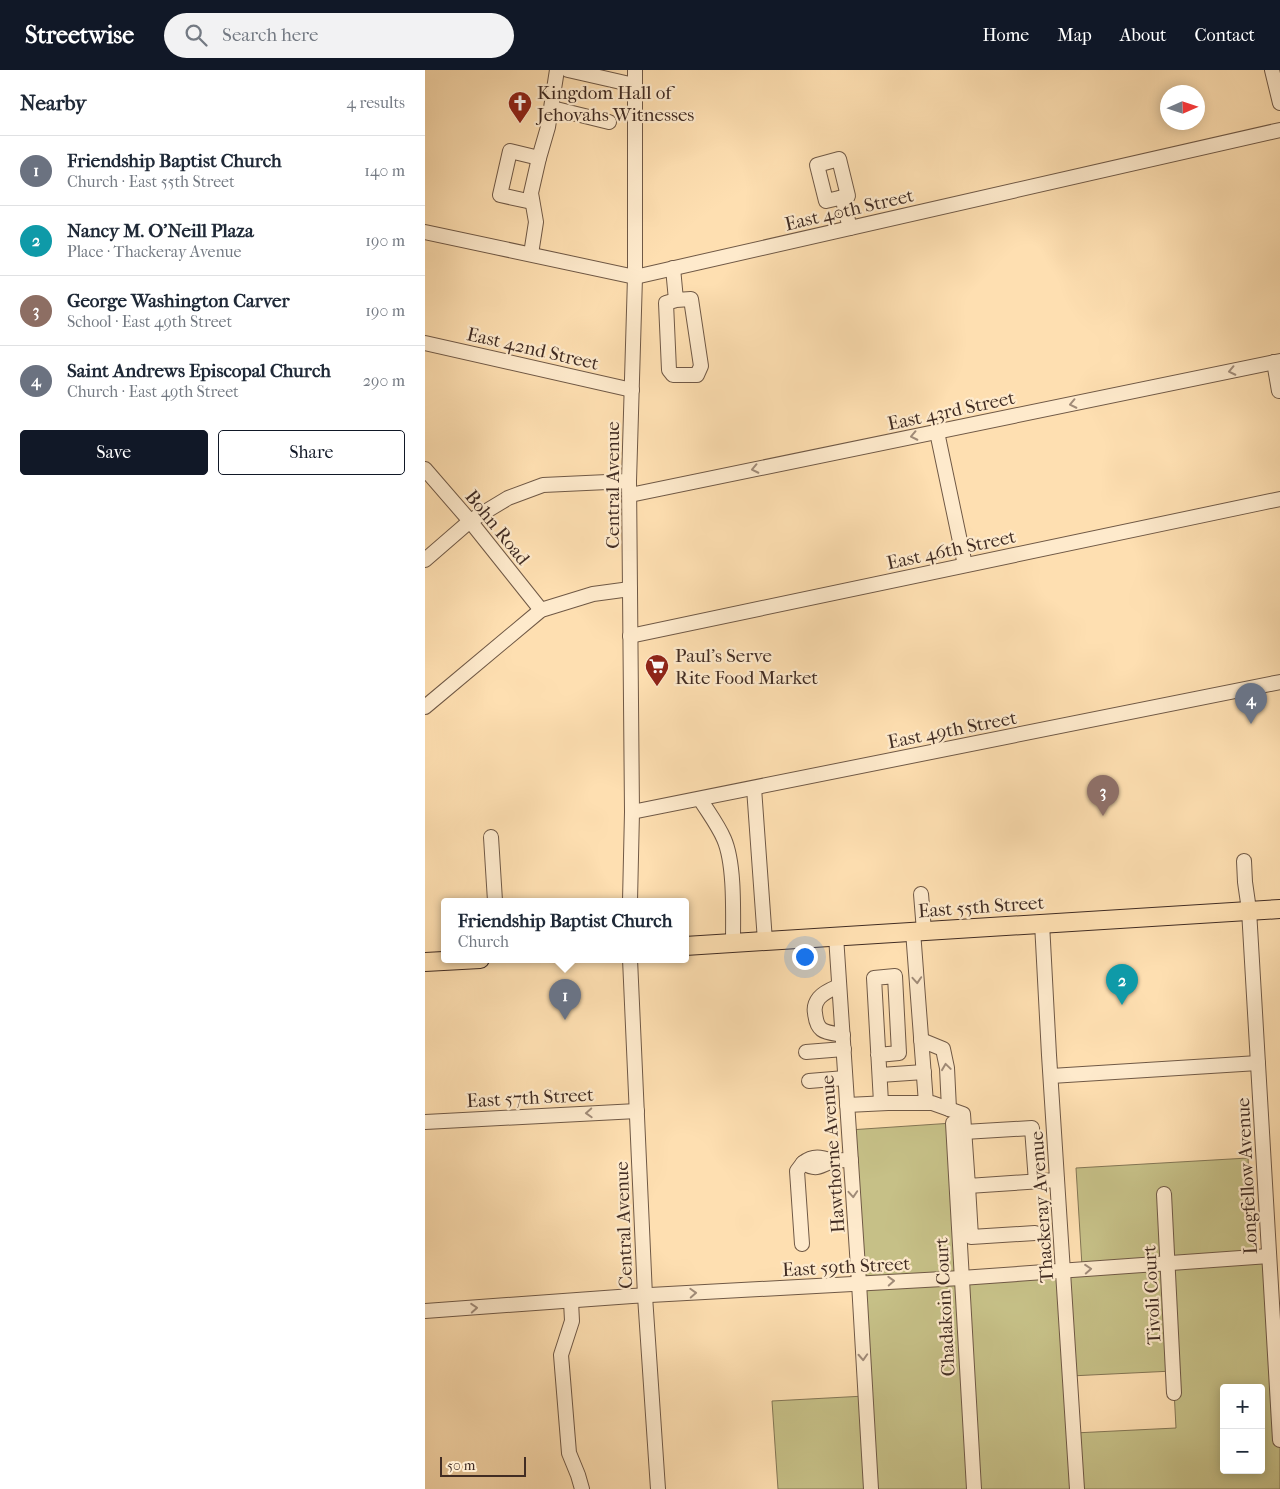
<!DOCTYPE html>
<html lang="en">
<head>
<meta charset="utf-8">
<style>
  :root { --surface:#fff; --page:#f2f2f3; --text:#1f2937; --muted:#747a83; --line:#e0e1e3; --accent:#111827 }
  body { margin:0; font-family:"IM FELL French Canon",serif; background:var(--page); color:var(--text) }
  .controls { position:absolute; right:15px; bottom:15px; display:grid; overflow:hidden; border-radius:5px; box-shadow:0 2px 12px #0003 }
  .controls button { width:45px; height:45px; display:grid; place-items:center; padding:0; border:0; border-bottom:1px solid var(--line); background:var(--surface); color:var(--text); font:25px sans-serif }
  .compass { position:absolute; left:735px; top:15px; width:45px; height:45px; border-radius:50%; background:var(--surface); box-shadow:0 2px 12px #0003; rotate:87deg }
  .scale { position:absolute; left:15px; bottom:12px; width:86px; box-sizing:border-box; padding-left:5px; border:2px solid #412c23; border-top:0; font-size:14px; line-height:18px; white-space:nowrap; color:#412c23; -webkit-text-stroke:4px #feeacc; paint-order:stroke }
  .you { position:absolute; left:379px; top:886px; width:18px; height:18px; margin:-12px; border:4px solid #fff; border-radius:50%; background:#1a73e8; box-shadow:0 0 0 8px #1a73e833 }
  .badge { display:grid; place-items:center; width:32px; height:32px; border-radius:50%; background:var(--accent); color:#fff; font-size:16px; font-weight:700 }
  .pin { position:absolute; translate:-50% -41px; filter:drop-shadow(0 1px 2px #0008) }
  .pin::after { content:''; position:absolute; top:26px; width:18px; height:15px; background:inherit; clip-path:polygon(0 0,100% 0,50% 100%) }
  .popup { position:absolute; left:16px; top:828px; width:248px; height:65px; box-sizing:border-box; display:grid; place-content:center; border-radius:5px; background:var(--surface); filter:drop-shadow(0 1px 4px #0005); font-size:16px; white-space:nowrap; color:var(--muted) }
  .popup b { font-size:19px; color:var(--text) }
  .popup::after { content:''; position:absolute; left:50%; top:100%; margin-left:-10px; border:10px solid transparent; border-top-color:var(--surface) }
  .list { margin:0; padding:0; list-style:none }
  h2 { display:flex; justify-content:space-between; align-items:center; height:65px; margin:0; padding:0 20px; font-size:21px }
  h2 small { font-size:16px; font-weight:400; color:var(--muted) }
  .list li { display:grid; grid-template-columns:32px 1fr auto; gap:15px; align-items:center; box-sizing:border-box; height:70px; padding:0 20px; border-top:1px solid var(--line) }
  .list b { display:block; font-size:19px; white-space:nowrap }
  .list p { margin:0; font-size:16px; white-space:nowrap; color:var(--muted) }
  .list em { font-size:16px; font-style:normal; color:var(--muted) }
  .actions { display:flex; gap:10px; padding:15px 20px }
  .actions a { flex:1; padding:11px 0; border:1px solid var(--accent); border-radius:5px; text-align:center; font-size:18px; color:var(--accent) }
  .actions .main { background:var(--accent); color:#fff }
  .icon { flex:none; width:28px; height:28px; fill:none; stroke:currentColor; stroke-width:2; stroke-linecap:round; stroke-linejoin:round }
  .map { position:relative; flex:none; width:855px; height:1419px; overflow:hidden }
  header { display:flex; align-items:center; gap:30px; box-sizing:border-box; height:70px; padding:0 25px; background:var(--accent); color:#fff }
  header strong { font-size:24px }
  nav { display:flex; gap:28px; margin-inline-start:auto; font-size:18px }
  .search { width:350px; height:45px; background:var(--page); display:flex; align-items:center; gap:12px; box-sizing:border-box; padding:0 18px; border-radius:28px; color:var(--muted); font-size:19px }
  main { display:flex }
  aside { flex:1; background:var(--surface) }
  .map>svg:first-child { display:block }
</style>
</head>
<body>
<header>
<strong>Streetwise</strong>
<div class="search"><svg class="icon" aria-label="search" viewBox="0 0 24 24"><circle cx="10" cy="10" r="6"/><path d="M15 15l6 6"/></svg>Search here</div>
<nav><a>Home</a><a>Map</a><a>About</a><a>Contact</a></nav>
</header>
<main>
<aside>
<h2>Nearby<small>4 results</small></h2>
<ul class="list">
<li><span class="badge" style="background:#6b7280">1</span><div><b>Friendship Baptist Church</b><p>Church · East 55th Street</p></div><em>140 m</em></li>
<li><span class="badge" style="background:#0f9aa8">2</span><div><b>Nancy M. O'Neill Plaza</b><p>Place · Thackeray Avenue</p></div><em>190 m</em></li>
<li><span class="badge" style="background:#8d6e63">3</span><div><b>George Washington Carver</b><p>School · East 49th Street</p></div><em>190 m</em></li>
<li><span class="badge" style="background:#6b7280">4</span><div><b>Saint Andrews Episcopal Church</b><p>Church · East 49th Street</p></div><em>290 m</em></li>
</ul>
<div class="actions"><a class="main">Save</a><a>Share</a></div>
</aside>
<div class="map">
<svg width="855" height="1419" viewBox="0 0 855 1419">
  <rect width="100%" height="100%" fill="#fedfb1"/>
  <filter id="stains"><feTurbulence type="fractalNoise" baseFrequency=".004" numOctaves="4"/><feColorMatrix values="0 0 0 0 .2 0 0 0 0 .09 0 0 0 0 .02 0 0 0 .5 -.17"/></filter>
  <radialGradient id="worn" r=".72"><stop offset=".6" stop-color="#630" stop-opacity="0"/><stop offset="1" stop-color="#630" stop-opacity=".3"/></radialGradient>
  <g fill="#c6c087" stroke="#847655" fill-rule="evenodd">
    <path d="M528,1053L536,1208L844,1186L855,1370V1419H353L347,1331L440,1326L424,1060ZM748,1301L751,1358L649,1363L645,1306ZM799,1318H836V1400H799Z"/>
    <polygon points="823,1088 829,1183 657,1196 651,1098"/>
  </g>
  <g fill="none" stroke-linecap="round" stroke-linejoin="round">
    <g stroke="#705946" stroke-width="16">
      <g id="minor">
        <polyline points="143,0 209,15"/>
        <polyline points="847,0 855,33"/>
        <polyline points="127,38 184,52"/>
        <polygon points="414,89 423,126 401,131 392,95"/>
        <polyline points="417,127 425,158"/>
        <polyline points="107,132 75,125 85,81 114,88"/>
        <polyline points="0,162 210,207 855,60"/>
        <polyline points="106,184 111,152 106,123 114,88 123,57 132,0"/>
        <polyline points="248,198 251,230 266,229 276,296 272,305 248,305 244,300 241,233 251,230"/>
        <polyline points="0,273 207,320"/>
        <polyline points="849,292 854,321"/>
        <polyline points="512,362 540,495"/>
        <polyline points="0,399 45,451 116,540"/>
        <polyline points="205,425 855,291"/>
        <polyline points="0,490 45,451 83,428 118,415 204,411"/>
        <polyline points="205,566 855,429"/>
        <polyline points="0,637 116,540 168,524 205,519"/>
        <polyline points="329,718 340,871"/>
        <path d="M275,729C283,742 293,755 299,769C310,794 308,844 308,873"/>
        <polyline points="207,742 855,612"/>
        <polyline points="66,767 70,831"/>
        <polyline points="819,791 820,812 824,840 855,1370"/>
        <polyline points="496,824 499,861"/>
        <polyline points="205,831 207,742 204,411 210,207 210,0"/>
        <polyline points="617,853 624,985 652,1419"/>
        <polyline points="488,861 501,1033"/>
        <polyline points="411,866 434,1213 446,1419"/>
        <polyline points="205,889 220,1226 233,1419"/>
        <path d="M414,916C407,919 399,922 394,928C390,933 389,938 390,943C392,963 400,962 418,965"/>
        <polyline points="496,970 518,979 522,998 524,1039"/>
        <polyline points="381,982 419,979"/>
        <path d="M453,985L474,983L470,906L449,908C451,949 454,991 456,1033"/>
        <polyline points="455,1005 499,1002"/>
        <polyline points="626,1006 833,993"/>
        <polyline points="384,1011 420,1008"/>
        <polyline points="422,1035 463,1033 507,1033 538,1044 543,1116 632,1110"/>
        <polyline points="0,1052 212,1041"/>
        <polyline points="528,1053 549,1419"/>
        <polyline points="539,1062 607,1058 611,1112"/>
        <path d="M408,1091C396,1087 388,1085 378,1093C394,1102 395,1094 409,1091C414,1090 420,1090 426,1090"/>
        <polyline points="543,1116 546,1167 610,1163"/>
        <polyline points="739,1124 749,1323"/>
        <polyline points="377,1174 372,1101 378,1093"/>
        <polyline points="146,1231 147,1251 136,1285 144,1383 153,1405 157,1419"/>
        <polyline points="0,1241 207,1226 536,1208 844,1186"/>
      </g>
    </g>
    <g stroke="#412c23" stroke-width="20">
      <g id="major">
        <polyline points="260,876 855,839"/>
        <polyline points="0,892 55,889"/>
      </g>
    </g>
    <use href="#minor" stroke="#feeacc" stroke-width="14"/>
    <use href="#major" stroke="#fedfb1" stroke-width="18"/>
  </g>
  <defs><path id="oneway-chevron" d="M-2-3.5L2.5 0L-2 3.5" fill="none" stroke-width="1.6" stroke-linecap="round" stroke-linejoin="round" transform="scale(1.25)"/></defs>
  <g stroke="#a08b78">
    <use href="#oneway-chevron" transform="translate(807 301) rotate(168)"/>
    <use href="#oneway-chevron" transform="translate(648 334) rotate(168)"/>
    <use href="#oneway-chevron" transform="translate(489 366) rotate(168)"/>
    <use href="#oneway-chevron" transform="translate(330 399) rotate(168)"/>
    <use href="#oneway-chevron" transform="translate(492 910) rotate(86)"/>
    <use href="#oneway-chevron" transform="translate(521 997) rotate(-98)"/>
    <use href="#oneway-chevron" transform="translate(164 1043) rotate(177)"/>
    <use href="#oneway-chevron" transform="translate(428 1124) rotate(86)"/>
    <use href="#oneway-chevron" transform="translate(663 1199) rotate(-4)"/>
    <use href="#oneway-chevron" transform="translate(466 1211) rotate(-3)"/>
    <use href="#oneway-chevron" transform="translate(268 1223) rotate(-3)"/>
    <use href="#oneway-chevron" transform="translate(49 1238) rotate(-4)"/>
    <use href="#oneway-chevron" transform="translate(438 1287) rotate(87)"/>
  </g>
  <defs>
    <g id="church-pin" transform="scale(1.25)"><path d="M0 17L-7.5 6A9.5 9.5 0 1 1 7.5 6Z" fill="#8f2418" stroke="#feeacc"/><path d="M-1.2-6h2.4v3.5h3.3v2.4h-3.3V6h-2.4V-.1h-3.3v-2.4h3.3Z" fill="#fff"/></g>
    <g id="supermarket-pin" transform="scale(1.25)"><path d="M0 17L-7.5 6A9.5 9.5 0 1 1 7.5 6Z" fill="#8f2418" stroke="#feeacc"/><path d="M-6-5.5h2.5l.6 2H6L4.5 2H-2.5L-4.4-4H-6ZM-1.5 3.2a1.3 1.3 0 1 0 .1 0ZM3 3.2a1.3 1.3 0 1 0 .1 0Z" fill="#fff"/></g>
  </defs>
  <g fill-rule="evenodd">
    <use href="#church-pin" x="95" y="33"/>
    <use href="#supermarket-pin" x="232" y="596"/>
  </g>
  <g text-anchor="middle" stroke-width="4.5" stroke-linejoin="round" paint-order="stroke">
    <g font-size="19" fill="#412c23" stroke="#feeacc" text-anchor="start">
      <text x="112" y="29">Kingdom Hall of<tspan x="112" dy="22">Jehovahs Witnesses</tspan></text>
      <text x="250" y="592">Paul's Serve<tspan x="250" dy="22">Rite Food Market</tspan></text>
    </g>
    <g font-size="19" fill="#412c23" stroke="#feeacc">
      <text transform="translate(424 139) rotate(-13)" y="7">East 40th Street</text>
      <text transform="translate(108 278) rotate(13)" y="7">East 42nd Street</text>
      <text transform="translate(526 340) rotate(-12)" y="7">East 43rd Street</text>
      <text transform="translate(187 415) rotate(-90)" y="7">Central Avenue</text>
      <text transform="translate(73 457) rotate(51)" y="7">Bohn Road</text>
      <text transform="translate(526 479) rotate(-12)" y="7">East 46th Street</text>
      <text transform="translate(527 659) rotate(-11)" y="7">East 49th Street</text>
      <text transform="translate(556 836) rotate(-4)" y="7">East 55th Street</text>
      <text transform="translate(105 1027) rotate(-3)" y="7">East 57th Street</text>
      <text transform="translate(407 1084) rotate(-94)" y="7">Hawthorne Avenue</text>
      <text transform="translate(821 1106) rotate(-93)" y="7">Longfellow Avenue</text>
      <text transform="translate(616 1137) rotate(-94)" y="7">Thackeray Avenue</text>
      <text transform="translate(198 1155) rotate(-92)" y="7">Central Avenue</text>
      <text transform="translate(421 1196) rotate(-3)" y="7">East 59th Street</text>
      <text transform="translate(726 1225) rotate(-93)" y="7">Tivoli Court</text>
      <text transform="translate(519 1237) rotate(-93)" y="7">Chadakoin Court</text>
    </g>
  </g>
  <rect width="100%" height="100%" filter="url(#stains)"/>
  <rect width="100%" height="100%" fill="url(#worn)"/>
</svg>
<div class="controls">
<button>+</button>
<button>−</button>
</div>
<svg class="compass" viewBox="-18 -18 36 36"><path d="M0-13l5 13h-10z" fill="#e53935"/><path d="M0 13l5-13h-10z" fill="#747a83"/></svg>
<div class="scale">50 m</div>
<div class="you"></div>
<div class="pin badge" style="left:140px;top:950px;background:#6b7280">1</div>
<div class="popup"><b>Friendship Baptist Church</b>Church</div>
<div class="pin badge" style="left:697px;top:935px;background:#0f9aa8">2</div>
<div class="pin badge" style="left:678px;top:746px;background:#8d6e63">3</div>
<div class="pin badge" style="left:826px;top:654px;background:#6b7280">4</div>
</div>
</main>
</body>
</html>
